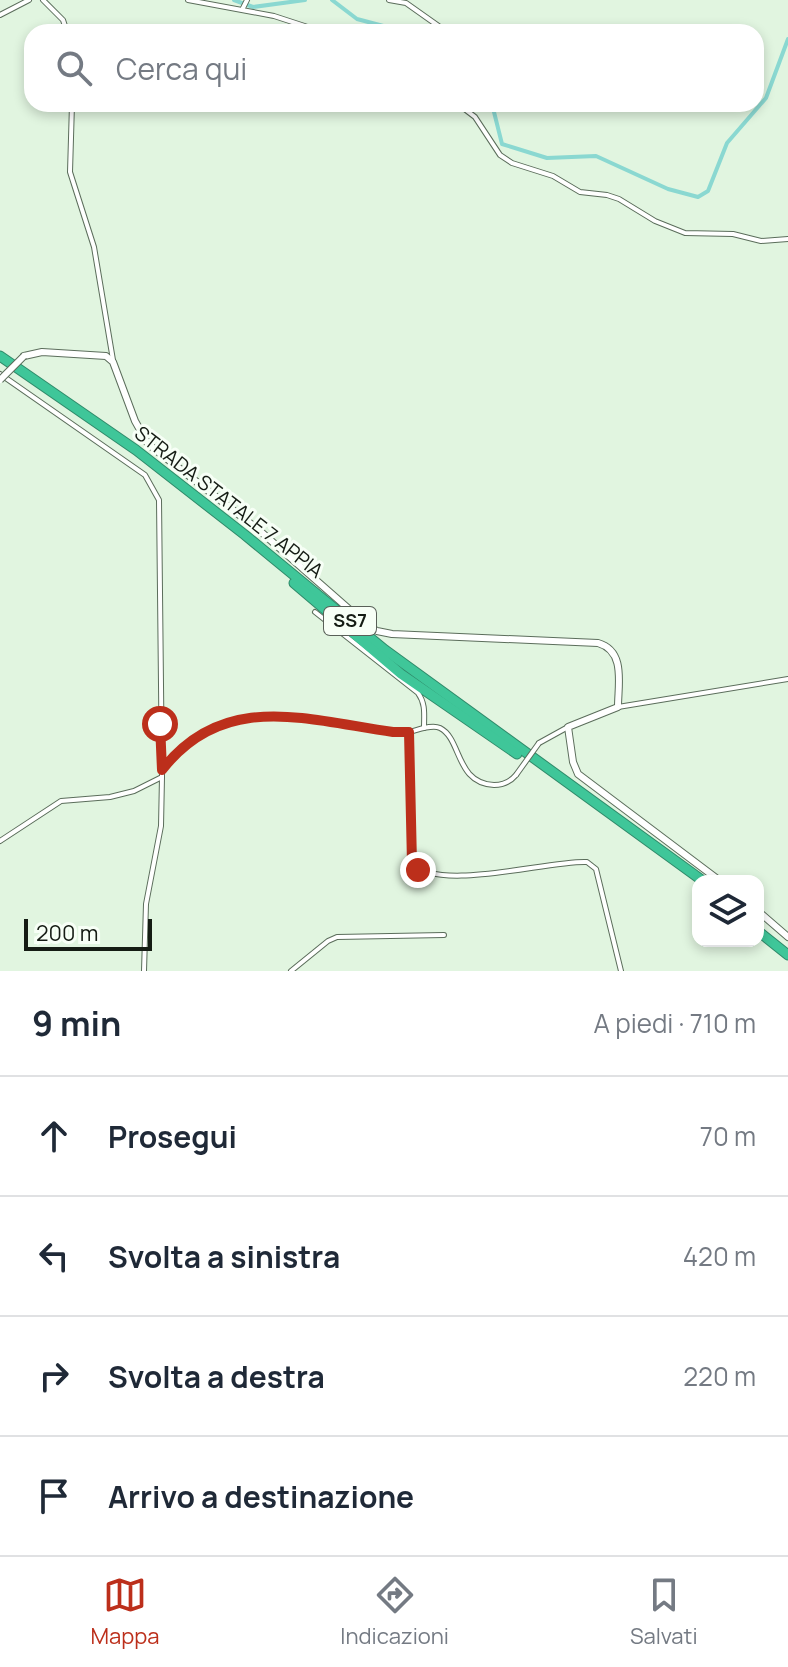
<!DOCTYPE html>
<html lang="it">
<head>
<meta charset="utf-8">
<style>
  :root { --surface:#fff; --page:#f6f6f7; --text:#1f2937; --muted:#747a83; --line:#e0e1e3; --accent:#bc2f1b }
  body { margin:0; font-family:Manrope,sans-serif; background:var(--page); color:var(--text) }
  .controls { position:absolute; right:24px; bottom:24px; display:grid; overflow:hidden; border-radius:16px; box-shadow:0 4px 12px #0003 }
  .controls button { width:72px; height:72px; display:grid; place-items:center; padding:0; border:0; border-bottom:2px solid var(--line); background:var(--surface); color:var(--text); font:40px sans-serif }
  .scale { position:absolute; left:24px; bottom:20px; width:128px; box-sizing:border-box; padding-left:8px; border:4px solid #151c14; border-top:0; font-size:22px; line-height:28px; white-space:nowrap; color:#151c14; -webkit-text-stroke:6px #f7fff6; paint-order:stroke }
  .stop { position:absolute; width:24px; height:24px; margin:-18px; border:6px solid #bc2f1b; border-radius:50%; background:#fff }
  .stop.end { background:#bc2f1b; border-color:#fff; box-shadow:0 2px 8px #0008 }
  .list { margin:0; padding:0; list-style:none }
  h2 { display:flex; justify-content:space-between; align-items:center; height:104px; margin:0; padding:0 32px; font-size:34px }
  h2 small { font-size:26px; font-weight:400; color:var(--muted) }
  .list li { display:grid; grid-template-columns:52px 1fr auto; gap:24px; align-items:center; box-sizing:border-box; height:120px; padding:0 32px; border-top:2px solid var(--line) }
  .list b { display:block; font-size:30px; white-space:nowrap }
  .list em { font-size:26px; font-style:normal; color:var(--muted) }
  .icon { flex:none; width:44px; height:44px; fill:none; stroke:currentColor; stroke-width:2; stroke-linecap:round; stroke-linejoin:round }
  .map { position:relative; flex:none; width:788px; height:971px; overflow:hidden }
  .search { position:absolute; background:var(--surface); box-shadow:0 4px 12px #0003; left:24px; right:24px; top:24px; height:88px; display:flex; align-items:center; gap:20px; box-sizing:border-box; padding:0 28px; border-radius:24px; color:var(--muted); font-size:30px }
  .sheet { height:584px; background:var(--surface) }
  nav { display:flex; justify-content:space-around; align-items:center; box-sizing:border-box; height:112px; border-top:2px solid var(--line); background:var(--surface); font-size:22px; color:var(--muted) }
  nav a { display:grid; justify-items:center; gap:4px }
  nav .on { color:var(--accent) }
  .map>svg:first-child { display:block }
</style>
</head>
<body>
<div class="map">
<svg width="788" height="971" viewBox="0 0 788 971">
  <rect width="100%" height="100%" fill="#e1f5e0"/>
  <g fill="none" stroke-linecap="round" stroke-linejoin="round">
    <g stroke="#8ad8d1" stroke-width="4">
      <polyline points="234,0 253,7 305,0"/>
      <polyline points="332,0 357,19 406,32"/>
      <polyline points="492,104 502,144 547,158 596,156 668,189 698,197 708,191 727,143 766,98 788,39"/>
    </g>
    <g stroke="#5b6d5b" stroke-width="6">
      <g id="street">
        <polyline points="43,0 63,20 67,32"/>
        <polyline points="188,0 274,16 323,32"/>
        <polyline points="389,0 406,3 447,32"/>
        <polyline points="243,8 247,0"/>
        <polyline points="0,15 29,0"/>
        <polyline points="72,104 70,172 94,247 113,360"/>
        <polyline points="458,104 475,117 500,155 512,163 553,176 580,192 607,195 619,199 655,221 685,233 733,234 761,241 788,239"/>
        <polyline points="0,374 145,475 159,500 162,777 134,791 110,797 61,801 0,841"/>
        <path d="M315,612L418,693C426,704 424,715 424,728"/>
        <polyline points="618,707 788,679"/>
        <polyline points="539,743 568,727"/>
        <path d="M163,768C226,691 309,720 393,732H408"/>
        <path d="M516,775C510,782 503,785 494,785C455,783 462,739 440,728C432,724 418,730 409,732L412,863C438,893 549,860 587,862L596,869L621,971"/>
        <polyline points="144,971 146,904 161,826 162,777"/>
        <polyline points="291,971 328,941 337,937 444,935"/>
      </g>
    </g>
    <g stroke="#5b6d5b" stroke-width="8">
      <g id="secondary">
        <path d="M24,356L42,352L106,356L113,362L135,421L148,444L260,531L366,624L377,631L392,634L598,643C626,651 618,684 618,707L568,727L573,762L578,774L720,881"/>
        <polyline points="758,911 788,937"/>
      </g>
    </g>
    <g stroke="#308a6a" stroke-width="11">
      <g id="highway">
        <polyline points="0,356 136,450 245,535 385,650 703,881"/>
        <polyline points="294,583 401,674 517,754"/>
        <polyline points="758,931 788,955"/>
      </g>
    </g>
    <use href="#street" stroke="#fff" stroke-width="4"/>
    <use href="#secondary" stroke="#fff" stroke-width="6"/>
    <use href="#highway" stroke="#3fc699" stroke-width="9"/>
    <g stroke="#5b6d5b" stroke-width="6" stroke-linecap="butt">
      <polyline id="street-bridge" points="516,775 539,743"/>
    </g>
    <g stroke="#5b6d5b" stroke-width="8" stroke-linecap="butt">
      <polyline id="secondary-bridge" points="0,380 24,356"/>
    </g>
    <use href="#street-bridge" stroke="#fff" stroke-width="4"/>
    <use href="#secondary-bridge" stroke="#fff" stroke-width="6"/>
  </g>
  <g fill="none" stroke-linecap="round" stroke-linejoin="round">
    <path stroke="#bc2f1b" stroke-width="10" d="M160,724L162,770C224,690 307,720 393,732H409L412,863L418,870"/>
  </g>
  <g text-anchor="middle" stroke-width="6" stroke-linejoin="round" paint-order="stroke">
    <rect fill="#f7fff6" stroke="#596058" stroke-width="2" x="324" y="607" width="52" height="28" rx="6"/>
    <g font-size="18" font-weight="bold" fill="#151c14">
      <text x="350" y="627">SS7</text>
    </g>
    <g font-size="20" fill="#151c14" stroke="#f7fff6">
      <text transform="translate(229 502) rotate(38)" y="7">STRADA STATALE 7 APPIA</text>
    </g>
  </g>
</svg>
<div class="controls">
<button><svg class="icon" aria-label="layers" viewBox="0 0 24 24"><path d="M12 4l9 5-9 5-9-5zM3 14l9 5 9-5"/></svg></button>
</div>
<div class="scale">200 m</div>
<div class="stop" style="left:160px;top:724px"></div>
<div class="stop end" style="left:418px;top:870px"></div>
<div class="search"><svg class="icon" aria-label="search" viewBox="0 0 24 24"><circle cx="10" cy="10" r="6"/><path d="M15 15l6 6"/></svg>Cerca qui</div>
</div>
<section class="sheet">
<h2>9 min<small>A piedi · 710 m</small></h2>
<ul class="list">
<li><svg class="icon" aria-label="ahead" viewBox="0 0 24 24"><path d="M12 20V5M6 11l6-6 6 6"/></svg><div><b>Prosegui</b></div><em>70 m</em></li>
<li><svg class="icon" aria-label="left" viewBox="0 0 24 24"><path d="M17 20v-9H6M10 6l-5 5 5 5"/></svg><div><b>Svolta a sinistra</b></div><em>420 m</em></li>
<li><svg class="icon" aria-label="right" viewBox="0 0 24 24"><path d="M7 20v-9h11M14 6l5 5-5 5"/></svg><div><b>Svolta a destra</b></div><em>220 m</em></li>
<li><svg class="icon" aria-label="arrive" viewBox="0 0 24 24"><path d="M6 21V4h12l-3 4 3 4H6"/></svg><div><b>Arrivo a destinazione</b></div></li>
</ul>
</section>
<nav>
<a class="on"><svg class="icon" aria-label="map" viewBox="0 0 24 24"><path d="M3 6l6-2 6 2 6-2v14l-6 2-6-2-6 2zM9 4v14M15 6v14"/></svg>Mappa</a>
<a><svg class="icon" aria-label="directions" viewBox="0 0 24 24"><path d="M12 3l9 9-9 9-9-9zM9 14v-3h6M13 9l2 2-2 2"/></svg>Indicazioni</a>
<a><svg class="icon" aria-label="saved" viewBox="0 0 24 24"><path d="M7 4h10v16l-5-4-5 4z"/></svg>Salvati</a>
</nav>
</body>
</html>
